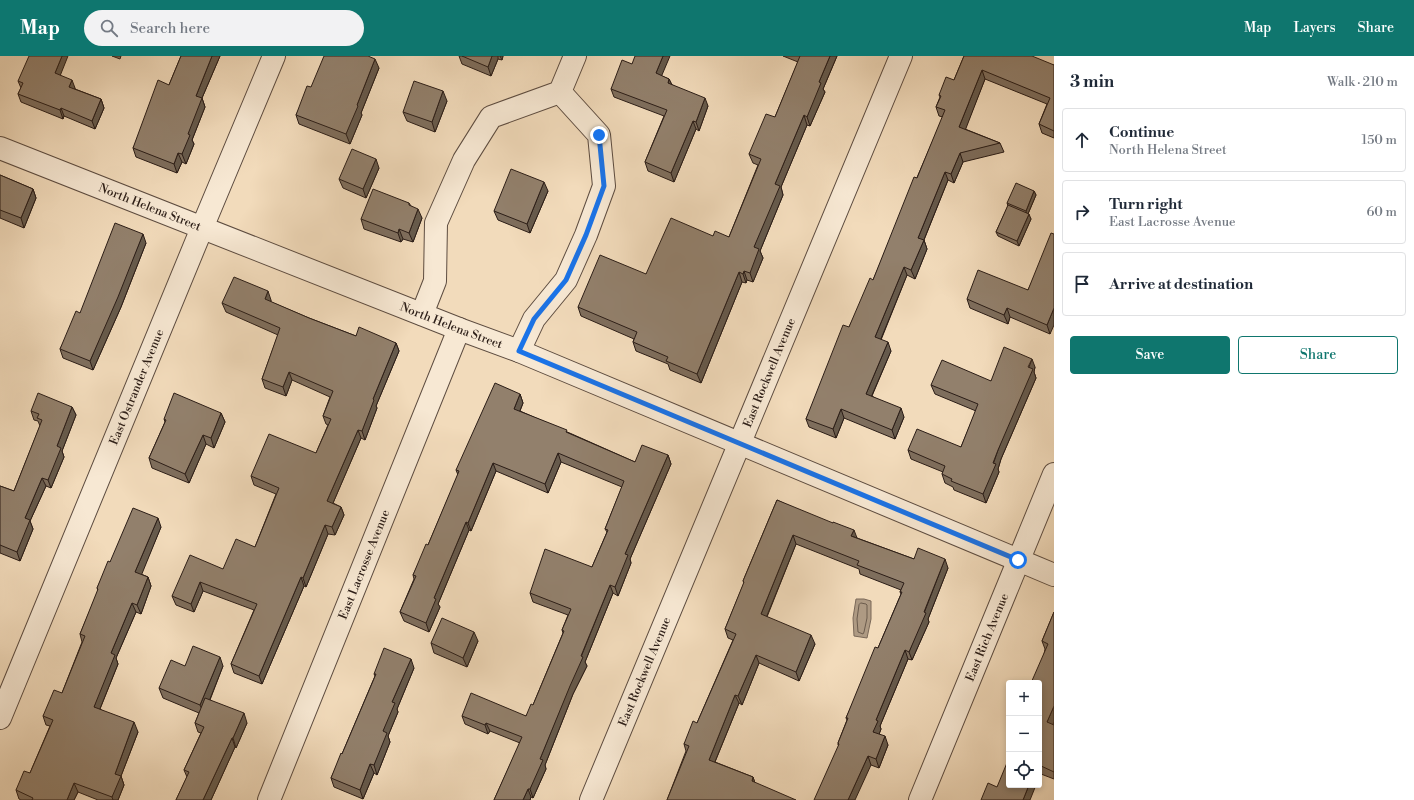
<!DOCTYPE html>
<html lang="en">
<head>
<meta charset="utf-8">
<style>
  :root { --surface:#fff; --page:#f2f2f3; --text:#1f2937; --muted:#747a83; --line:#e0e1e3; --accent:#0f766e }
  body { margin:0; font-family:"Libre Bodoni",serif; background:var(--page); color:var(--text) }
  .controls { position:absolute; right:12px; bottom:12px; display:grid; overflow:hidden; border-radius:4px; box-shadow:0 2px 6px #0003 }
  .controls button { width:36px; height:36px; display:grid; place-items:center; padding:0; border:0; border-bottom:1px solid var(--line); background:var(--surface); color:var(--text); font:20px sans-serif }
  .stop { position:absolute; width:12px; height:12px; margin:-9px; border:3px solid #1a73e8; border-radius:50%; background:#fff }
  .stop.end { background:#1a73e8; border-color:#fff; box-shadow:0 1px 4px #0008 }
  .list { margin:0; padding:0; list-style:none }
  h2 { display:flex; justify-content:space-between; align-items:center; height:52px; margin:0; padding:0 16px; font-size:17px }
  h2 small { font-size:13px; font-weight:400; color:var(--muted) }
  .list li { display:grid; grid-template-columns:26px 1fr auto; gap:12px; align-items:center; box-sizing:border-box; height:64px; margin:0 8px 8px; padding:0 8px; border:1px solid var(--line); border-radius:4px }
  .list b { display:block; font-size:15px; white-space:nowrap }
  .list p { margin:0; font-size:13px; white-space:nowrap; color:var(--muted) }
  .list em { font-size:13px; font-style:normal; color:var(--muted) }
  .actions { display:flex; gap:8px; padding:12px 16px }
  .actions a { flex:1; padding:9px 0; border:1px solid var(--accent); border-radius:4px; text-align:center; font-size:14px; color:var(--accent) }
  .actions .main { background:var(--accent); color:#fff }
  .icon { flex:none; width:22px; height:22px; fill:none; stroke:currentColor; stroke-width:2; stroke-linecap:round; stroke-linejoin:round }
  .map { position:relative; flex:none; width:1054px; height:744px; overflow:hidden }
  header { display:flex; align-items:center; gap:24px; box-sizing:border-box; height:56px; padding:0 20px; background:var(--accent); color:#fff }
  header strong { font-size:19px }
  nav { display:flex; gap:22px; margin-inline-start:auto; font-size:14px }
  .search { width:280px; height:36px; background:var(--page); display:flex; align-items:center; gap:10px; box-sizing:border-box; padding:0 14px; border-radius:22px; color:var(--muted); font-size:15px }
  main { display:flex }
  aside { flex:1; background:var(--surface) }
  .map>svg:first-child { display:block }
</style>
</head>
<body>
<header>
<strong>Map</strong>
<div class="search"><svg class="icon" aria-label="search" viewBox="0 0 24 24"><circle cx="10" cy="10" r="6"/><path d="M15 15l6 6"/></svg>Search here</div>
<nav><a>Map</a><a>Layers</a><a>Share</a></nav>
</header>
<main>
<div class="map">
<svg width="1054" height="744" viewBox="0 0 1054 744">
  <rect width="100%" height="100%" fill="#f2dbbb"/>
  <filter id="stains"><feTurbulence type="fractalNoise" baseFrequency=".005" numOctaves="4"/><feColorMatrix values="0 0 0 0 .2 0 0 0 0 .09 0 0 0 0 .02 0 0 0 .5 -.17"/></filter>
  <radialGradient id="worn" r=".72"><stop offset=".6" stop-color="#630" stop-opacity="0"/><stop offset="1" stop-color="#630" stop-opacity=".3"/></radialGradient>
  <polygon fill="#ae9a83" stroke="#7a6858" points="856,543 864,543 871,545 871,563 867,582 854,580 853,562"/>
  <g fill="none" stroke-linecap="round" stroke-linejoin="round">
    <polygon stroke="#6c5c4d" stroke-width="1" points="861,547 866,548 867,549 867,562 864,576 863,578 858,576 857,563 859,549"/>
    <g stroke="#5d4c40" stroke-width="24">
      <g id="minor">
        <path id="s1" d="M0,92L459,273L519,295L1054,519"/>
        <polyline points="422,258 435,225 436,167 464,104 491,61 560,36 575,0"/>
        <polyline points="519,295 534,263 566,224 586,179 604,130 599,79 560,36"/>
        <path id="s2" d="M0,662L202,172L274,0"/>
        <path id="s3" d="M269,744L459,273"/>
        <path id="s4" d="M591,744L901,0"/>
        <path id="s5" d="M920,744L1054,418"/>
      </g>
    </g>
    <use href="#minor" stroke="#f7e8d3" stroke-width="22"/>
  </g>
  <g fill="#7e6e5d" stroke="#2b1d17">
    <polygon points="112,0 121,0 120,3"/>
    <polygon points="181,0 220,0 202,42 205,51 192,84 194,88 186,108 182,106 177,117 136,101 133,92 169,29"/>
    <polygon points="459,0 503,0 502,4 498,3 491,20 462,8"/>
    <polygon points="783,0 837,0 823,33 825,36 810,70 807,69 781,131 783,139 760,195 763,202 753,226 747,224 746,227 742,226 701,327 670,314 668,308 636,295 633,286 634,283 581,260 578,251 646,218 713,180 729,181 758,109 753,107 749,98 775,61 798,6"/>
    <polygon points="964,0 1054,9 1054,82 1042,77 1039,68 1047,48 985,23 965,73 1000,87 1004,96 963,106 954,127 948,124 924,184 927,193 915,223 907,219 881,284 891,295 872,340 904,361 895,383 844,362 836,382 809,371 806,363 849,271 873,224 943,61 939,60 936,51 940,41 939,39 954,24"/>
    <polygon points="632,8 669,23 672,29 708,50 699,75 696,73 674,126 648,115 645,106 664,60 614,41 611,33"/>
    <polygon points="379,12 361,57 362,59 350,88 299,68 296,59 311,31"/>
    <polygon points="60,19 75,32 75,33 101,43 104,52 95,73 64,60 63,63 21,46 18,38 21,32 18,25"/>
    <polygon points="447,45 435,76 407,65 403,56"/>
    <polygon points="379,112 366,142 343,132 339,123"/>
    <polygon points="0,119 33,133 36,142 24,172 0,162"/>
    <polygon points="548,135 530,177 498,164 494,155"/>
    <polygon points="1034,135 1036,139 1028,158 1031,163 1019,190 998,180 996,176 1008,150 1007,147"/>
    <polygon points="409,147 411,150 422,162 413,186 403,183 401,186 364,173 361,163"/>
    <polygon points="1054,178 1050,278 1010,261 1008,268 970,252 967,243 1028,234"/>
    <polygon points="146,187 121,251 93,314 63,302 60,293 80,257"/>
    <polygon points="271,244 271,246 309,262 356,280 396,287 399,295 376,350 377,352 365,384 361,382 333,447 341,451 344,459 335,479 328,478 306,531 304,530 262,628 234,617 231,608 254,554 203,535 194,556 176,549 172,540 223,513 255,491 276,438 254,429 251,420 316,397 328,369 326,368 323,360 330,341 292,324 286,340 265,332 262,323 278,279 226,256 222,247"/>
    <polygon points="1035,311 1034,316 1036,322 1001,403 998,413 999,416 986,447 954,434 953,431 945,427 942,418 943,416 911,403 908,394 961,391 976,355 935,338 931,329 991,325"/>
    <polygon points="520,338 523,347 520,355 635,406 668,399 671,408 630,503 631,507 618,540 613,537 585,606 587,610 573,638 545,709 546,713 533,742 531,741 530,744 494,744 520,687 490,675 488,678 465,668 462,660 526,660 533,649 563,577 562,574 568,559 533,546 530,537 592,511 607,476 605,473 622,431 561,406 548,437 496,415 471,475 469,474 438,548 440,551 429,576 404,565 400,556 414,523 413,519 428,489 458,419 456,414"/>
    <polygon points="72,351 76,359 62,395 64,401 51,432 46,430 30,465 33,473 20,505 0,497 0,430 14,435 40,370 38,365 34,364 31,355"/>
    <polygon points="221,357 225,366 214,392 206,388 189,427 152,412 149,402 165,366 164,363"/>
    <polygon points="777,444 857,482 914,503 948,512 928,563 929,566 912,604 908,603 880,670 881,673 879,678 888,689 879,712 871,709 838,689 838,687 847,664 846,662 878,592 901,538 900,536 901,534 860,518 859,513 796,488 767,561 815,588 799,625 759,607 742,649 739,647 715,706 753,721 755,727 667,744 686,695 684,688 697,667 733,584 728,582 725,573 744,527 743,525"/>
    <polygon points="161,471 141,518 148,521 151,530 141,558 136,556 116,602 118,608 100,653 138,676 121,720 124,729 118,744 98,744 78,736 74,744 21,744 19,743 16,734 30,717 50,670 46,669 43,660 62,637 82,586 80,578 98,535 97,532 110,506"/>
    <polygon points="1054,556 1053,669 1054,669 1054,723 1041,718 1039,723 1039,627 1045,593 1042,585"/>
    <polygon points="478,585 467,611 434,597 431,587"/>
    <polygon points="185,610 223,610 210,644 247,667 236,692 235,691 211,744 176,744 187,721 184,714 201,677 198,676 195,667 199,657 163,642 159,632"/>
    <polygon points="414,612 397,653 398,656 388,680 390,686 377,719 374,717 363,743 334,731 331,722 342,698 375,620 374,618"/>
  </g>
  <g fill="#665a4c" stroke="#2b1d17">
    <polygon points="62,0 68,0 58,25 55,17"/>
    <polygon points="212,0 220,0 202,42 205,51 192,84 194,88 186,108 182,98 196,40"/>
    <polygon points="492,0 498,0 498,3 491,20 488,11"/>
    <polygon points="500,0 503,0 502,4"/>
    <polygon points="663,0 670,0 659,26 656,17"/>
    <polygon points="830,0 837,0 823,33 825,36 810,70 807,61 819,26"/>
    <polygon points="375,3 379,12 361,57 362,59 350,88 346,78 357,49"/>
    <polygon points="982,14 985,23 963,80 959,71"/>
    <polygon points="669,23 673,31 668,27"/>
    <polygon points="72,24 75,32 73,39 69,31"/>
    <polygon points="443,35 447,45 435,76 432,66"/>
    <polygon points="705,42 708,50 699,75 696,66"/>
    <polygon points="101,43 104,52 95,73 92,65"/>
    <polygon points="61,52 64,60 63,63 60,54"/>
    <polygon points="804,59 807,69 781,131 783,139 760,195 763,202 753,226 750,217 754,191 775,128"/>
    <polygon points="693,65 696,73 674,126 671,117"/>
    <polygon points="178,97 182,106 177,117 174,108"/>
    <polygon points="960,97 963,106 954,127 951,118"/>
    <polygon points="376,103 379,112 366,142 363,133"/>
    <polygon points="945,116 948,124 921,191 918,182"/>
    <polygon points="544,126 548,135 530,177 527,168"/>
    <polygon points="33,133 36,142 24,172 21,162"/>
    <polygon points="1034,135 1036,139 1027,160 1026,155"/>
    <polygon points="418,153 422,162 413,186 409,177"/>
    <polygon points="1029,158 1031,163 1019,190 1017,185"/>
    <polygon points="399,173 403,183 401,186 398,177"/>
    <polygon points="143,178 146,187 121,251 93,314 90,305"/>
    <polygon points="924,184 927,193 915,223 911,214"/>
    <polygon points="904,211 907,219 878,290 875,281"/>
    <polygon points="744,215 747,224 746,227 743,218"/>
    <polygon points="739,216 742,226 701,327 697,318"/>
    <polygon points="268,235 271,244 268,252 265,243"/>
    <polygon points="1007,252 1010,261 1008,268 1004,259"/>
    <polygon points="1054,252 1054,269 1050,278 1047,269"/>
    <polygon points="888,286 891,295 869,346 866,338"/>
    <polygon points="396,287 399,295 376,350 377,352 365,384 362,375 373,343"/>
    <polygon points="1032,303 1035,311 1034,316 1036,322 1001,403 998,413 999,416 986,447 983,438 998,394"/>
    <polygon points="289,316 292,324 286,340 283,331"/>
    <polygon points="520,338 523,347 517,362 514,353"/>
    <polygon points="72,351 76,359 62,395 64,401 51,432 48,424 57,390"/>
    <polygon points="901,352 904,361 895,383 892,374"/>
    <polygon points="841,353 844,362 836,382 833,373"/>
    <polygon points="221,357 225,366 214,392 211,382"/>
    <polygon points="358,374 361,382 330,454 327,445"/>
    <polygon points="203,379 206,388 189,427 185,418"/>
    <polygon points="558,397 561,406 548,437 545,428"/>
    <polygon points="668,399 671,408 630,503 631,507 618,540 615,531 625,498"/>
    <polygon points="493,407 496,415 471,475 468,467"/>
    <polygon points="42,422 46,430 30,465 33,473 20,505 17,496 25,462"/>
    <polygon points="341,451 344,459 335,479 332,471"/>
    <polygon points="158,462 161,471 139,525 135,516"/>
    <polygon points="466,466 469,474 438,548 440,551 429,576 426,567 434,542"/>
    <polygon points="325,469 328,478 306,531 303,522"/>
    <polygon points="854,474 857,482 851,480"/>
    <polygon points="793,479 796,488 764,567 761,558"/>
    <polygon points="945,503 948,512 928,563 929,566 912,604 909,596"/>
    <polygon points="148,521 151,530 141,558 137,549"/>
    <polygon points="301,521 304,530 262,628 259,620"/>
    <polygon points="200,526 203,535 194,556 191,548"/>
    <polygon points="610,529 613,537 585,606 587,610 573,638 545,709 546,713 533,742 530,733 540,703"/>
    <polygon points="132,547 136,556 116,602 118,608 97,660 94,651 111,597"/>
    <polygon points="474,576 478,585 467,611 463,602"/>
    <polygon points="811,579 815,588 799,625 796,616"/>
    <polygon points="905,594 908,603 880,670 881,673 877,684 873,676 876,664"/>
    <polygon points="756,599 759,607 742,649 738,640"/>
    <polygon points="220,601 223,610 204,658 200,649"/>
    <polygon points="411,603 414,612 397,653 398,656 388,680 390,686 377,719 374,709 383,675 392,646"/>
    <polygon points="735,639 739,647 712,713 709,704"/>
    <polygon points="1054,650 1054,666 1050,675 1047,666"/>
    <polygon points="244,657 247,667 236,692 233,682"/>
    <polygon points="134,666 138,676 121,720 124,729 118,744 113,744 112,741 115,718"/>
    <polygon points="486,667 490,675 488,678 485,669"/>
    <polygon points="885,680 888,689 879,712 876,703"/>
    <polygon points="232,682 235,691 211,744 203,744"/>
    <polygon points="868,700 871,709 855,744 848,744"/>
    <polygon points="370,708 374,717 363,743 360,734"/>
    <polygon points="1039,712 1041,718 1039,723"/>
    <polygon points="753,721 756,730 752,725"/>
    <polygon points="74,727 78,736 74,744 67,744"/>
    <polygon points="1029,729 1036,729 1030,744 1023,744"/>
    <polygon points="528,733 531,741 530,744 523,744"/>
  </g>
  <g fill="#92806c" stroke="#2b1d17">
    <polygon points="29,0 62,0 55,17 72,24 69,31 101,43 92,65 61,52 60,54 18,38 23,27 18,25"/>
    <polygon points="181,0 212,0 196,40 202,42 188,78 190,79 182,98 178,97 174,108 133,92 158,24 169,29"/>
    <polygon points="324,0 368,0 375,3 357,49 358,50 346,78 296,59 307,30 311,31"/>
    <polygon points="462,0 492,0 488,11"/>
    <polygon points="635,0 663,0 656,17 669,23 668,27 705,42 696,66 693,65 671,117 645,106 667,54 611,33 622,4 632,8"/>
    <polygon points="800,0 830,0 819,26 821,27 807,61 804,59 775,128 780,130 754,191 759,193 750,217 744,215 743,218 739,216 697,318 666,305 668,301 633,286 637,276 578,251 600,199 646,218 671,162 713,180 715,175 729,181 761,103 749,98 766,58 775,61"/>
    <polygon points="964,0 1032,0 1054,9 1054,75 1039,68 1050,42 982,14 959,71 1000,87 960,97 951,118 945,116 918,182 924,184 911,214 904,211 875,281 888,286 866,338 901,352 892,374 841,353 833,373 806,363 843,269 849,271 870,222 873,224 914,121 917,122 945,54 936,51 941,40 939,39 946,21 954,24"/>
    <polygon points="414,25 443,35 432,66 403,56"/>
    <polygon points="352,93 376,103 363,133 339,123"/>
    <polygon points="511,113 544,126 527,168 494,155"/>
    <polygon points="0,119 33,133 21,162 0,154"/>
    <polygon points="1016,127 1034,135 1026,155 1007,147"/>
    <polygon points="373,133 409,147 409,149 418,153 409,177 399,173 398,177 361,163"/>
    <polygon points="1008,149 1029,158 1017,185 996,176"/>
    <polygon points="115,167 143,178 118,241 90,305 60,293 76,255 80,257"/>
    <polygon points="1051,177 1054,178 1054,252 1047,269 1007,252 1004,259 967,243 978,214 1028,234"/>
    <polygon points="234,221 268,235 265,243 309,262 356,280 359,271 396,287 373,343 374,344 362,375 358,374 327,445 341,451 332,471 325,469 303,522 301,521 259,620 231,608 257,548 200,526 191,548 172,540 190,499 223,513 236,483 255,491 279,432 251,420 269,378 316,397 331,363 323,360 333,335 289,316 283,331 262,323 280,272 222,247"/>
    <polygon points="1004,291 1032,303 1028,311 1033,313 998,394 993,407 996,408 983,438 951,425 952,423 942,418 945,410 908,394 917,373 961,391 978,348 931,329 942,304 991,325"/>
    <polygon points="495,327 520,338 514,353 567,374 566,376 635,406 642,389 668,399 625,498 628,499 615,531 610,529 581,600 583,601 570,630 540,703 543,704 530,733 528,733 523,744 494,744 522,681 486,667 485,669 462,660 471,637 526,660 531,648 533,649 564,575 562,574 571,553 530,537 545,493 592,511 608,474 605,473 624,425 558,397 545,428 493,407 468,467 466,466 434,542 436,543 426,567 400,556 416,520 413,519 426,488 428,489 459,415 456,414"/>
    <polygon points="38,337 72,351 57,390 61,392 48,424 42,422 25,462 30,464 17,496 0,489 0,430 14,435 42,364 37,362 39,358 31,355"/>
    <polygon points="174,337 221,357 211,382 203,379 185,418 149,402 166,364 164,363"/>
    <polygon points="777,444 833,467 833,466 854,474 851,480 914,503 918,492 945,503 924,556 926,557 909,596 905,594 876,664 878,665 873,676 885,680 876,703 868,700 848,744 814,744 839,688 838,687 848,662 846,662 875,591 878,592 902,536 900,536 904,527 857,509 859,505 793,479 761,558 811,579 796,616 756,599 738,640 735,639 709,704 753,721 752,725 796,744 667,744 689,690 684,688 693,665 697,667 736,578 725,573 744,526 743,525"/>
    <polygon points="133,452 158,462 135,516 148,521 137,549 132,547 111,597 115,599 94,651 134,666 115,718 121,720 112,741 74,727 67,744 32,744 33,742 16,734 24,715 30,717 53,664 43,660 54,634 62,637 85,580 80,578 98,533 97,532 108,505 110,506"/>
    <polygon points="1054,556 1054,650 1047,666 1054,669 1054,716 1039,709 1039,627 1031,627 1048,588 1042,585"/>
    <polygon points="442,562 474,576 463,602 431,587"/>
    <polygon points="193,590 220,601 200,649 159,632 171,604 185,610"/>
    <polygon points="384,592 411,603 392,646 395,647 383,675 387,677 374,709 370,708 360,734 331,722 341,697 342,698 376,618 374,618"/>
    <polygon points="205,642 244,657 233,682 232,682 203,744 176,744 189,716 184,714 204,671 195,667"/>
    <polygon points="1009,702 1009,729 1029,729 1023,744 981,744 988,727 997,731"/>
  </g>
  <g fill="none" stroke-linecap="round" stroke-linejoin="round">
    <polyline stroke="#1a73e8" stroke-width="5" points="599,79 604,130 586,179 566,224 534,263 519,295 1018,504"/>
  </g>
  <g text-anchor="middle" stroke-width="3" stroke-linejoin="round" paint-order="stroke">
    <g font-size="12" fill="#2b1d17" stroke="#f7e8d3">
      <text dy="4" stroke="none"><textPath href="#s1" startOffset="161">North Helena Street</textPath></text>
      <text dy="4" stroke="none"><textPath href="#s1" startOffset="485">North Helena Street</textPath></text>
      <text dy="4" stroke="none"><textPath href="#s4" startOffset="463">East Rockwell Avenue</textPath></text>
      <text dy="4" stroke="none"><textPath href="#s2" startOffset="358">East Ostrander Avenue</textPath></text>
      <text dy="4" stroke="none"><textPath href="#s3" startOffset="254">East Lacrosse Avenue</textPath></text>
      <text dy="4" stroke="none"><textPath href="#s5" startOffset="176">East Rich Avenue</textPath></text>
      <text dy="4" stroke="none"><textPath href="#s4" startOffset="139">East Rockwell Avenue</textPath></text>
    </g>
  </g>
  <rect width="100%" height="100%" filter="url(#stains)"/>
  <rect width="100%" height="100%" fill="url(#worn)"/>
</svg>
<div class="controls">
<button>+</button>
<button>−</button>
<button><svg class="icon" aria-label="locate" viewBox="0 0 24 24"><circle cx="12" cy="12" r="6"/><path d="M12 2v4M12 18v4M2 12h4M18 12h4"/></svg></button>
</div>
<div class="stop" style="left:1018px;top:504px"></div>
<div class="stop end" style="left:599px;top:79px"></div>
</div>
<aside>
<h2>3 min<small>Walk · 210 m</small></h2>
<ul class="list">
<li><svg class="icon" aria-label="ahead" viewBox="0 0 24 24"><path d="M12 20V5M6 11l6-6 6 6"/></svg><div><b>Continue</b><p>North Helena Street</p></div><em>150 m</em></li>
<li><svg class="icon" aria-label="right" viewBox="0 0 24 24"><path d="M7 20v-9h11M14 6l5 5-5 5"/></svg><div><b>Turn right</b><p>East Lacrosse Avenue</p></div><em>60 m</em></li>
<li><svg class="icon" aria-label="arrive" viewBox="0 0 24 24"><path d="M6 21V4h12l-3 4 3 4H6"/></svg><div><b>Arrive at destination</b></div></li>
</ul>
<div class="actions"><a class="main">Save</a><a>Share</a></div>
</aside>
</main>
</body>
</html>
